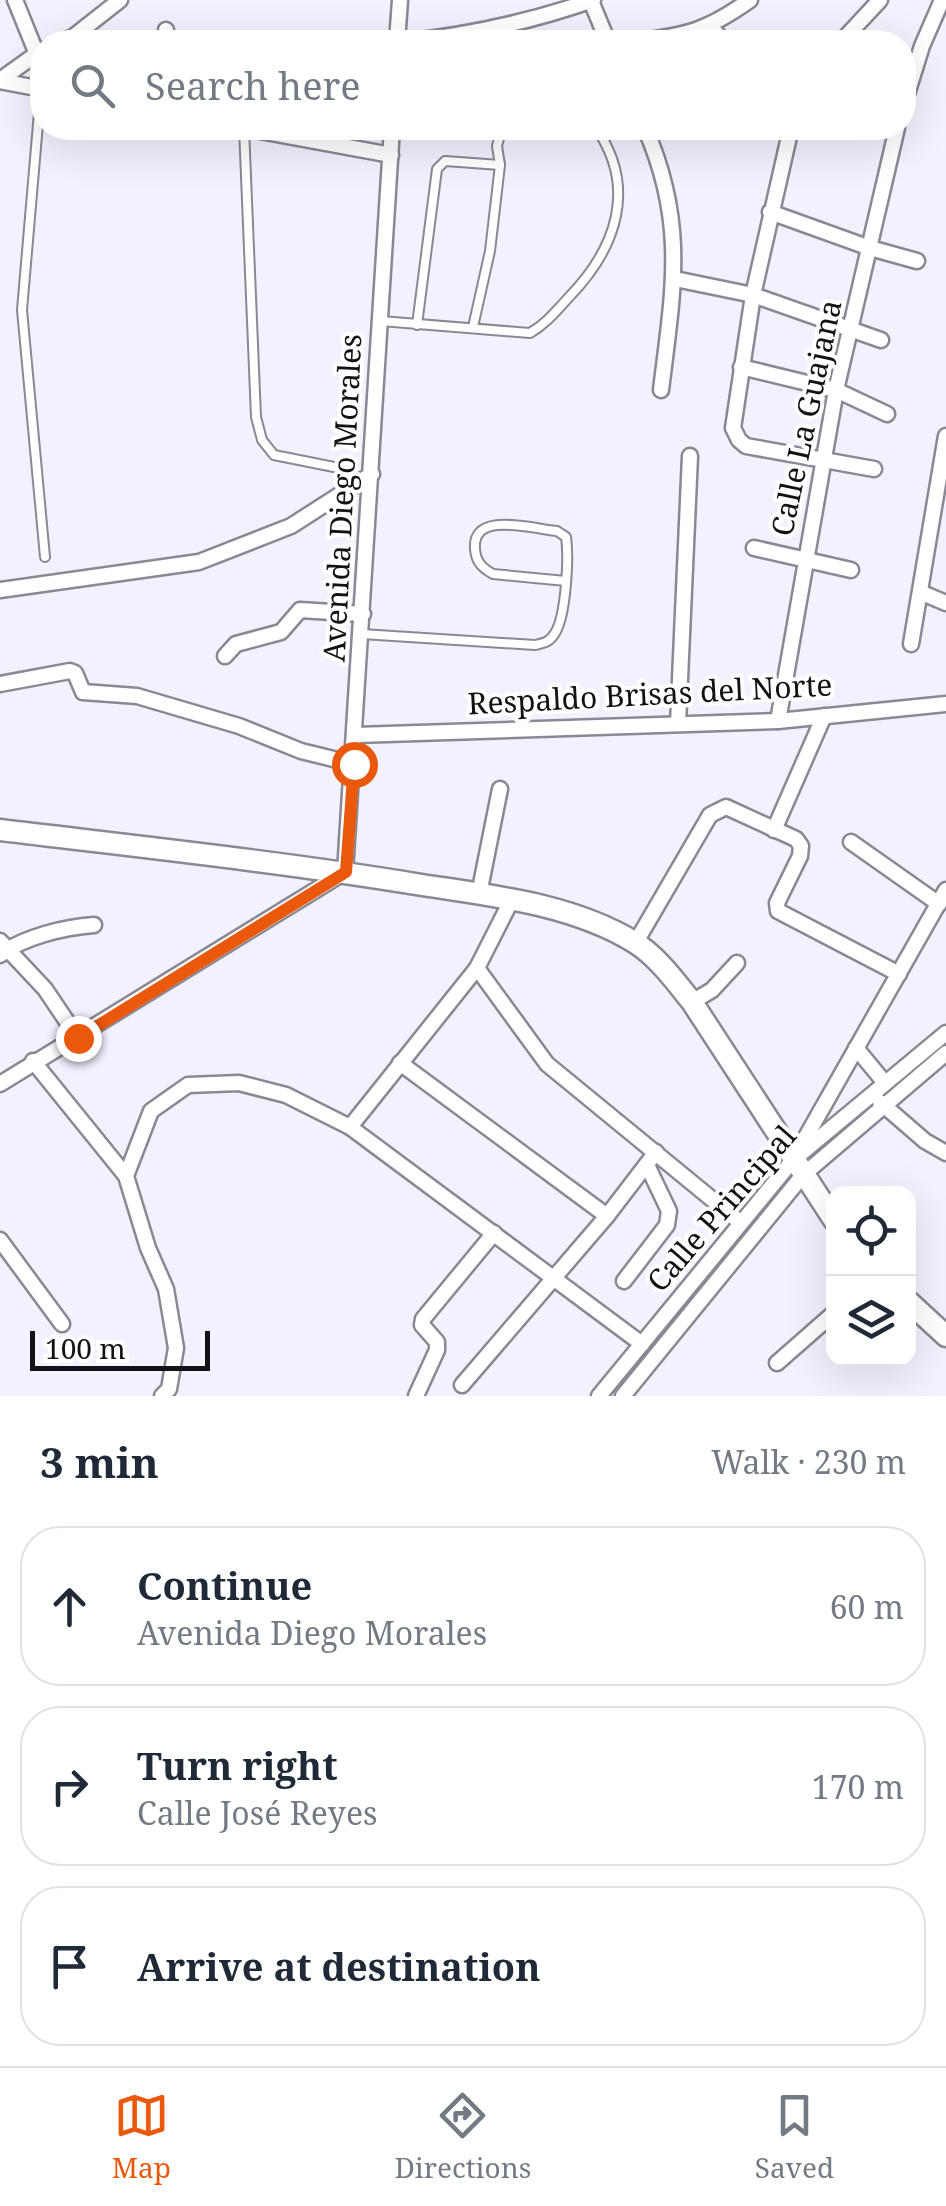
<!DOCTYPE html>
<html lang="en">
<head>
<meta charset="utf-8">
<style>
  :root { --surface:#fff; --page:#f6f6f7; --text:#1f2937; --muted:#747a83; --line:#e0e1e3; --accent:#ea580c }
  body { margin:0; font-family:"Noto Serif",serif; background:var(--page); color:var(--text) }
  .controls { position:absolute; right:30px; bottom:30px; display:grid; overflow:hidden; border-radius:20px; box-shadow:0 10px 40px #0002 }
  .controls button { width:90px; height:90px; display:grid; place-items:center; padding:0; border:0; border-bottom:2px solid var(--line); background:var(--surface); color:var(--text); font:50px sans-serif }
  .scale { position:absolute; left:30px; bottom:25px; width:180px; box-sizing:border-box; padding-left:10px; border:5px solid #111215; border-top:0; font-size:28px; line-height:35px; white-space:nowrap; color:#111215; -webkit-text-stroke:8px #fff; paint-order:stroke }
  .stop { position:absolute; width:30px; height:30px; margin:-22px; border:8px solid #ea580c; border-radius:50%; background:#fff }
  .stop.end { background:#ea580c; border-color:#fff; box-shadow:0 2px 10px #0008 }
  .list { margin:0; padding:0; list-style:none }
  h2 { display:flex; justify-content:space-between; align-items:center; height:130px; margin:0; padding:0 40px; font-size:42px }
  h2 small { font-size:32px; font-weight:400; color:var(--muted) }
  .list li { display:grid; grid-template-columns:65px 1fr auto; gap:30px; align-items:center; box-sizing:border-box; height:160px; margin:0 20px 20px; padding:0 20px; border:2px solid var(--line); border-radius:40px }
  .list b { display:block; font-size:38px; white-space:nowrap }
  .list p { margin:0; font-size:32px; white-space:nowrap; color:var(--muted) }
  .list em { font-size:32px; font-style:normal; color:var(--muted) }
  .icon { flex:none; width:55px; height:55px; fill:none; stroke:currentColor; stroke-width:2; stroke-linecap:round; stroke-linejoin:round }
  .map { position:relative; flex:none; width:946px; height:1396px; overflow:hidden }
  .search { position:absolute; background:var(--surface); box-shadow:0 10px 40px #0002; left:30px; right:30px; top:30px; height:110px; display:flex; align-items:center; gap:25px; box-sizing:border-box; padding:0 35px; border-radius:40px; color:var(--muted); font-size:38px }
  .sheet { height:670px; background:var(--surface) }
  nav { display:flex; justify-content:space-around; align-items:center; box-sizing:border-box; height:140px; border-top:2px solid var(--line); background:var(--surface); font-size:28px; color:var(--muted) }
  nav a { display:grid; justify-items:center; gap:5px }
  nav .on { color:var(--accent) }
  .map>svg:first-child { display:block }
</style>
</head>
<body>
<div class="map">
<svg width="946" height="1396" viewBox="0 0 946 1396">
  <rect width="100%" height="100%" fill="#f1f2fe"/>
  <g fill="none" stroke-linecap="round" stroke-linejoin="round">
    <g stroke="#898994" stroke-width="12">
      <g id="service">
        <polyline points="41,89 22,310 45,557"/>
        <polyline points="244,128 256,417 262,440 274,455 344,469"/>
        <path d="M381,321L530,333C546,324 557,310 570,296C617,247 637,187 596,128"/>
        <polyline points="417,325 437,169 445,161 500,165"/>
        <polyline points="473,327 490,251 500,165 497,146 502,128"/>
        <path d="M362,634L535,645C544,643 550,642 555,633C566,616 569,558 566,537L557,531C533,529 472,510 475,549C476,562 482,568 493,574L566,581"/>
      </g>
    </g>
    <g stroke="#898994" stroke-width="19">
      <g id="minor">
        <polyline points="15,0 36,52"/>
        <polyline points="591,1 608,42"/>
        <polyline points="711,27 724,42"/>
        <polyline points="166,30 167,42"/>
        <polyline points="60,42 73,37 120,0"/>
        <polyline points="397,42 400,0"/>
        <path d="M404,42C470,35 530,22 593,0"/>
        <path d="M635,42C688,35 706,31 750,0"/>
        <polyline points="841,42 880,0"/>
        <polyline points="0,80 42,50"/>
        <polyline points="0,81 42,89"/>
        <polyline points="904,104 922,46 942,0"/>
        <polyline points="244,128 391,155"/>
        <path d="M645,128C687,223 673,291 661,390"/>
        <polyline points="791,128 753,295 733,428 739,440 746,446 874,469"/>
        <polyline points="770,212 870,248 917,261"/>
        <polyline points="675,279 753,295 881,340"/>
        <polyline points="741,367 836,390 887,414"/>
        <polyline points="754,548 851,570"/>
        <polyline points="0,590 199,562 291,526 372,474"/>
        <polyline points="920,592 946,603"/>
        <polyline points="911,644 946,436"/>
        <polyline points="225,656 236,644 281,632 300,610 363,614"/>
        <polyline points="0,684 70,671 75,673 83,692 137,696 239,726 301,751 354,764"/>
        <polyline points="778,721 836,390 897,128"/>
        <polyline points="678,724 690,456"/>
        <polyline points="356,735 778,721 946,704"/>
        <polyline points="774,830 824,716"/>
        <polyline points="851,842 939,904"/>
        <polyline points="479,894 500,789"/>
        <polyline points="0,941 45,989 78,1038"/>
        <polyline points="636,942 710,815 726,807 796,839 801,846 800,856 777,903 778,911 899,974"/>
        <path d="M0,955C23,937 65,927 94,925"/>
        <polyline points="477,968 547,1064 741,1223"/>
        <polyline points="692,1002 712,990 737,963"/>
        <polyline points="856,1048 885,1083"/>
        <polyline points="33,1061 126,1176 148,1248 166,1289 176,1348 169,1389 162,1396"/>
        <polyline points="400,1063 607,1216"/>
        <polyline points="0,1084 345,872 392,128"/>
        <polyline points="880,1102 925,1141 946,1153"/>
        <polyline points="350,1127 477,968 512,899"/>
        <polyline points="798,1151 946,890"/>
        <polyline points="126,1176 151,1111 188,1085 239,1083 286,1095 350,1127 642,1344"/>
        <polyline points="0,1240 62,1324"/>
        <polyline points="624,1281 667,1225 669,1211 647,1165"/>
        <polyline points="777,1363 834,1313"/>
        <polyline points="462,1385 607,1216 656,1152"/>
        <polyline points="416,1396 437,1350 437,1342 422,1325 423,1319 494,1233"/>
        <polyline points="599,1396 793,1160 946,1033"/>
        <polyline points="623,1396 803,1175 946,1053"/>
      </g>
    </g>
    <g stroke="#898994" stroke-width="25">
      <g id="secondary">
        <path d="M0,830C141,847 282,862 422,885C493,896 572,904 634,942C657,956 675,981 692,1002L834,1220"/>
        <polyline points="908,1301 946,1336"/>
      </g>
    </g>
    <use href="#service" stroke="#fff" stroke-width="8"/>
    <use href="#minor" stroke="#fff" stroke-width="14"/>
    <use href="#secondary" stroke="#fff" stroke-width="20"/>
  </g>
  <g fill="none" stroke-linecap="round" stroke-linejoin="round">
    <polyline stroke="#ea580c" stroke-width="12" points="78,1038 346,872 354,764"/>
  </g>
  <g text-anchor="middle" stroke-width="8" stroke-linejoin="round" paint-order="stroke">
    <g font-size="30" fill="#111215" stroke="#fff">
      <text transform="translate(807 418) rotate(-78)" y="10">Calle La Guajana</text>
      <text transform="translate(343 498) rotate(-87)" y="10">Avenida Diego Morales</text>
      <text transform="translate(650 695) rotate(-3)" y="10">Respaldo Brisas del Norte</text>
      <text transform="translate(722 1209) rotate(-49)" y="10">Calle Principal</text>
    </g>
  </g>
</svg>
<div class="controls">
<button><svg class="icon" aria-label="locate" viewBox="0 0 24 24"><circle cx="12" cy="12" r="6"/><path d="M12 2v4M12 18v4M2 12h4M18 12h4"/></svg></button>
<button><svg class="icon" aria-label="layers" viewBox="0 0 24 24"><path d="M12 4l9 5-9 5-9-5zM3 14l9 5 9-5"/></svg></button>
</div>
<div class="scale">100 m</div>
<div class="stop" style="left:354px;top:764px"></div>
<div class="stop end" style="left:78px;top:1038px"></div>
<div class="search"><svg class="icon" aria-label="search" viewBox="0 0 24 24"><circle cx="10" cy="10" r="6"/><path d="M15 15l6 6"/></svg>Search here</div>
</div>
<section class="sheet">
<h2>3 min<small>Walk · 230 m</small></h2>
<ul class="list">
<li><svg class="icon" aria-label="ahead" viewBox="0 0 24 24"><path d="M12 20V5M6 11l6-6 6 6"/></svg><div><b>Continue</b><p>Avenida Diego Morales</p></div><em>60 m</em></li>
<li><svg class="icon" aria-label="right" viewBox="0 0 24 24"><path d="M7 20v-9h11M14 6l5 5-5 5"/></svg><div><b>Turn right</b><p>Calle José Reyes</p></div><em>170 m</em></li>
<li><svg class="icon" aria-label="arrive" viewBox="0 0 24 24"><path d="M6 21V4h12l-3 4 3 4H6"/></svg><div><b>Arrive at destination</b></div></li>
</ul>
</section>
<nav>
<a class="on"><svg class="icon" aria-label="map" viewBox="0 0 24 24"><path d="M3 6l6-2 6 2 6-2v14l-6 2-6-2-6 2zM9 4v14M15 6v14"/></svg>Map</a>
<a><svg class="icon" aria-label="directions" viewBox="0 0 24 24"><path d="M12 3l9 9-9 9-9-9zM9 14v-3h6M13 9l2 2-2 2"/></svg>Directions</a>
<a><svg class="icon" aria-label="saved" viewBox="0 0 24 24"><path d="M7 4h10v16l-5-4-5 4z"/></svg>Saved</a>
</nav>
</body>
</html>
